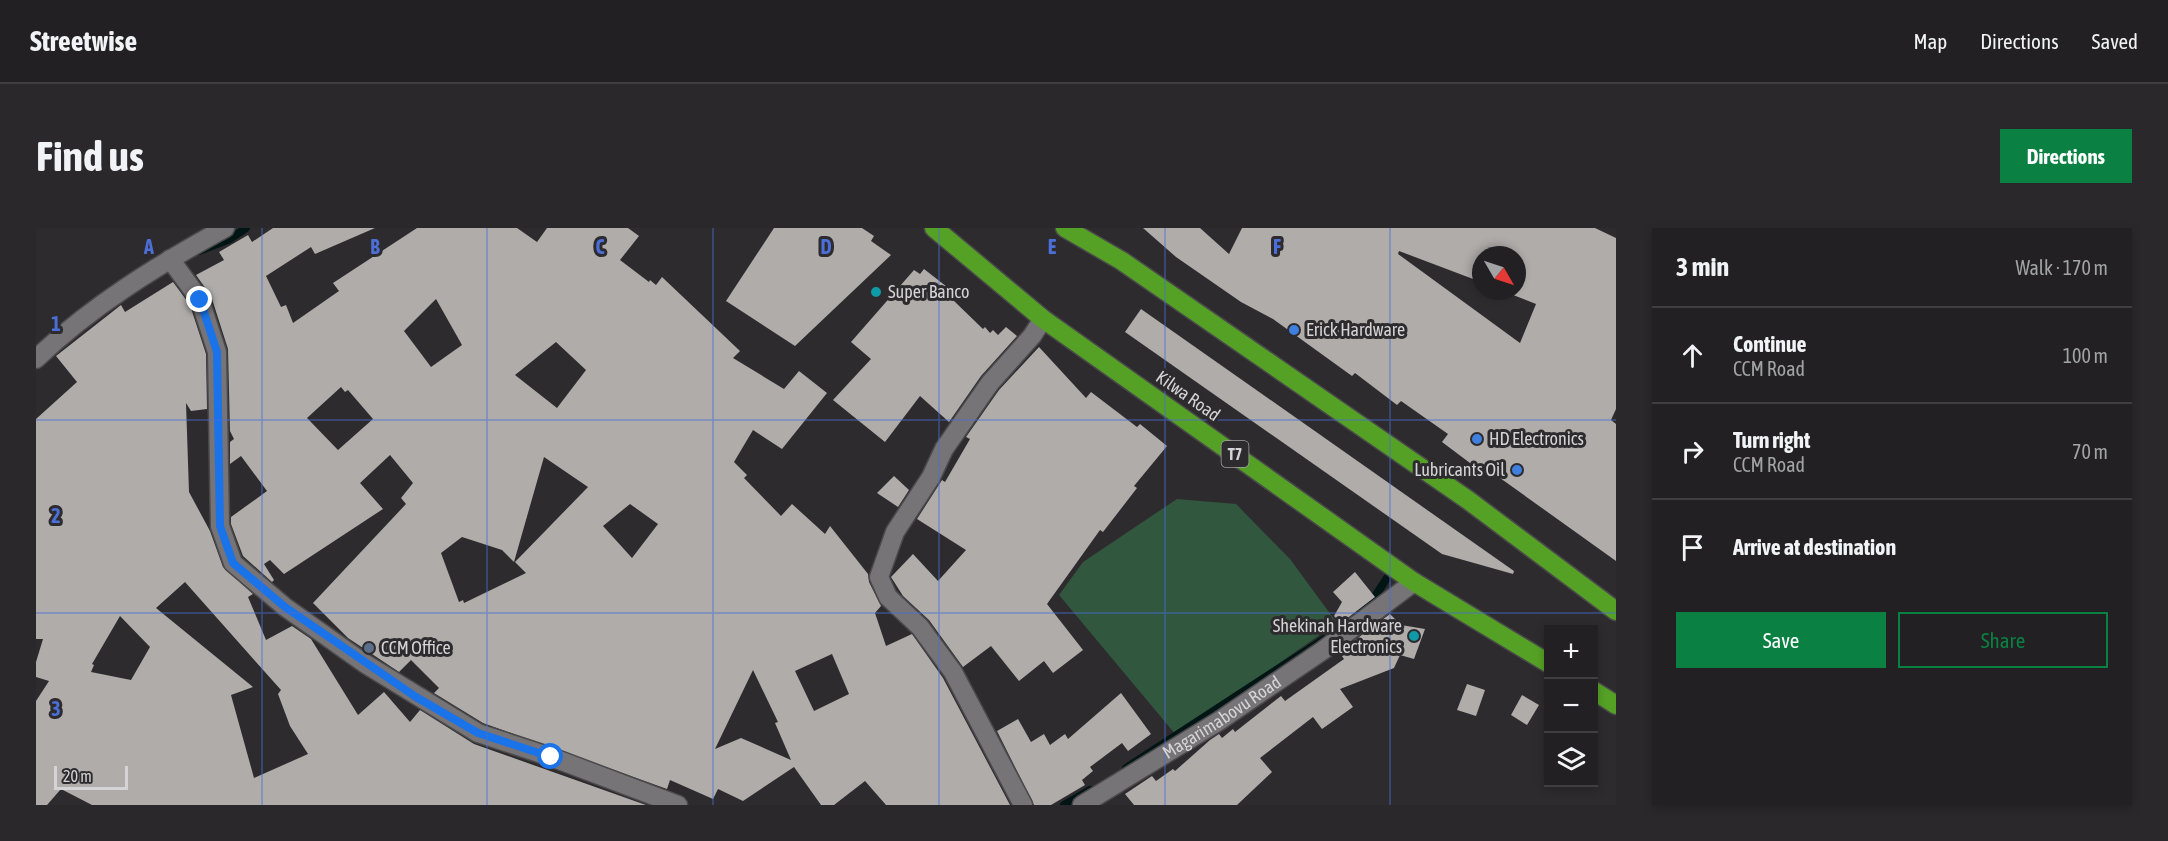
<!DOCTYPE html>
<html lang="en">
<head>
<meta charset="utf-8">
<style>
  :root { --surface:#222022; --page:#2a282a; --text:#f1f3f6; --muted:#a2a3a5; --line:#3f3e40; --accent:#0b8043 }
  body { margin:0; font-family:"Asap Condensed",sans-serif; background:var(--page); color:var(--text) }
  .controls { position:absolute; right:18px; bottom:18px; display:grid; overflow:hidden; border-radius:0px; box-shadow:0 3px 9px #0003 }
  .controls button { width:54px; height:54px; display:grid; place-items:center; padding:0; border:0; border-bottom:2px solid var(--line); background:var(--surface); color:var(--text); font:30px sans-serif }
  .compass { position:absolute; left:1436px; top:18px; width:54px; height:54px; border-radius:50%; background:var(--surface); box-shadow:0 3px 9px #0003; rotate:129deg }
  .scale { position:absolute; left:18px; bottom:15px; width:74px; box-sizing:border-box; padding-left:6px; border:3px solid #d4d3d5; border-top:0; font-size:16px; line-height:21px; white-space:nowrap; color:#d4d3d5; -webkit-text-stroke:4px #2d2b2d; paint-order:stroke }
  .stop { position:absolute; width:18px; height:18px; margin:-14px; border:4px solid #1a73e8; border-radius:50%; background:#fff }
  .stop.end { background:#1a73e8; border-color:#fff; box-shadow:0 2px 6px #0008 }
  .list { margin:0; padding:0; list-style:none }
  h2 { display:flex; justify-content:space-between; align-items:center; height:78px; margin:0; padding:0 24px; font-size:26px }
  h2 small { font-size:20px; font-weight:400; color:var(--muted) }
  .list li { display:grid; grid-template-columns:39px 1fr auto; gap:18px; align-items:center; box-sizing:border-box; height:96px; padding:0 24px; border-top:2px solid var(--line) }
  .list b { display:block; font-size:22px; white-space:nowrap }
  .list p { margin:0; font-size:20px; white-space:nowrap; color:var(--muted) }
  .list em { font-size:20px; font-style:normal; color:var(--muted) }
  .actions { display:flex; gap:12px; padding:18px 24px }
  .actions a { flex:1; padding:14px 0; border:2px solid var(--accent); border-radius:0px; text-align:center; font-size:21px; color:var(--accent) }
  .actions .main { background:var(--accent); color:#fff }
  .icon { flex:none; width:33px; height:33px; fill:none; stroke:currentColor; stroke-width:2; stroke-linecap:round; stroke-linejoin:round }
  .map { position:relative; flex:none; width:1580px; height:577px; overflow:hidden; border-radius:0px }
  header { display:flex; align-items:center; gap:36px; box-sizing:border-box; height:84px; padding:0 30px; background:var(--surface); border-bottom:2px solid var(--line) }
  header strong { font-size:28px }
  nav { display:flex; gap:33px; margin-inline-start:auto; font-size:21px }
  .intro { display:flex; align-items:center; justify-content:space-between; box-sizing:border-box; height:144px; padding:0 36px }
  h1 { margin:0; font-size:42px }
  .button { padding:15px 27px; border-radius:0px; background:var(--accent); color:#fff; font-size:21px; font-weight:700 }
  main { display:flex; gap:36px; padding:0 36px }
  aside { flex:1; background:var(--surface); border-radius:0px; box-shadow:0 3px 9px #0003 }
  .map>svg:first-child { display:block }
</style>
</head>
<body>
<header>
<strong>Streetwise</strong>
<nav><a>Map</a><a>Directions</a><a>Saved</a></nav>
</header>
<div class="intro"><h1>Find us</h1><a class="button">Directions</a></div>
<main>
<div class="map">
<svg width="1580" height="577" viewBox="0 0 1580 577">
  <rect width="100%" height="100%" fill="#2d2b2d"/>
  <polygon fill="#31573f" points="1141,271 1200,276 1254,331 1301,395 1140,507 1023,367 1047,334"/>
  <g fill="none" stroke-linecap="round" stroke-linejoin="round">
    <g stroke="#021515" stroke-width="8">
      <polyline points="163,23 194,11 210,0"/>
      <polyline points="1324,384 1334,376 1351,350"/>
      <polyline points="1090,540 1288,411"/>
      <polyline points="1028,577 1054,562"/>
    </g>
  </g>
  <g fill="#afacaa" fill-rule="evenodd">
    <path d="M237,0H339L279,26L275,19L230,48L245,79L250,77L257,95L303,63L297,55L381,0H481L501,14L511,0H592L603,8L584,32L613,54L614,52L620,57L626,49L704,123L697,130L748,161L763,143L791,165L746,221L717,202L698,234L711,247L708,250L745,288L756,276L789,306L794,298L832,346L833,354L845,378L839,385L850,418L876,406L907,450L974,577H850L829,553L798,577H785L758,539L707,573L682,561L677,571L634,552L631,561L447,495L398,465L403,460L375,432L363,444L312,410L277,375L370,276L365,270L377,255L354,227L324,255L347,281L248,346L234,332L228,336L238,352L236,354L207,328L195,296V289L231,263L205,228L194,236V214L198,211L194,203L192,121L175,68L160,47L188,32L183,24L212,7L216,14ZM400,71L426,117L395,139L368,103ZM520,114L550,142L521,180L479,147ZM305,159L309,164L312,162L337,191L302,222L271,190ZM508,229L552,259L479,334L490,345L428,375L427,372L423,374L405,325L426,309L466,322L478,334ZM594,276L622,296L596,330L567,298ZM796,426L813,466L778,483L759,443ZM717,442L742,494L739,495L755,532L705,510L679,521Z"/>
    <polygon points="738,0 826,0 838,8 835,13 855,27 759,118 690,73"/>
    <path d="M1107,0H1164L1193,26L1206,0H1559L1580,10V181L1575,192L1580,196V333L1457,245L1445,237L1442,241L1406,214L1412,206L1365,173L1361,177L1319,145L1316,148L1237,91L1205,74L1140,29ZM1363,23L1445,54V27H1481V63H1467L1500,76L1484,115L1362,26Z"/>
    <polygon points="888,41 915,62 913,64 919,69 917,72 947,101 949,99 954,105 957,102 962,107 970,99 981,108 945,148 913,194 884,168 849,214 797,172 835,131 815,114 878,42 884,46"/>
    <path d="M137,54L154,77L170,126L171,181L155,183L150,175L153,264L174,303L187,339L217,366L212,369L230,412L256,398L275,411L322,487L348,464L374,494L384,482L438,516L610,577H56L25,561L11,577H0V473L13,453L0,449V434L7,411H0V191L41,154L20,128L85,77L89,84ZM149,354L245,462L242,466L254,498L272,526L218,550L195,467L217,459L120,380ZM84,388L114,419L95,452L55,444L58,437L56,436Z"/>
    <polygon points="1105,81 1478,343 1477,346 1406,326 1089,104"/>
    <polygon points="1003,119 1050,170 1055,164 1101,199 1104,196 1131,218 1098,258 1101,260 1067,304 1064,302 1011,376 1047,422 1017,445 1008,433 983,453 955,418 927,439 893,392 867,368 855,349 877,326 902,353 930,322 881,291 906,252 909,254 934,211 930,209 963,162"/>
    <polygon points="858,248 873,262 862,279 841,265"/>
    <polygon points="1319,344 1339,369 1305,395 1298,388 1306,374 1297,364"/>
    <polygon points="1354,386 1365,397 1389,401 1378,431 1364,427 1358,440 1304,461 1317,479 1286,501 1277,489 1224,530 1236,544 1201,577 1098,577 1089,566 1116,548 1120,553 1137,541 1139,543 1174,512 1183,506 1186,510 1197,501 1199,504 1245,468 1249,473 1308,431 1303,424"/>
    <polygon points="1431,456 1449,462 1440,488 1421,482"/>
    <polygon points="1085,465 1115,506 1092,523 1086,515 1054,539 1057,543 1046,552 1049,557 1015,577 998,577 961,503 982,491 995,514 1008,506 1014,517 1029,506 1032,511"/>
    <polygon points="1486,467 1503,477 1491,497 1475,487"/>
  </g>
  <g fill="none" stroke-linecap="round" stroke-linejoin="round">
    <g stroke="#4a494b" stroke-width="21">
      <g id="street">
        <polyline points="134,31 164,72 181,124 184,298 197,335 249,379 328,435 442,505 515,529 642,577"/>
        <path d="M0,131C55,78 122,37 189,0"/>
        <polyline points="987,577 917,444 884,399 852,369 843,349 859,304 895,249 908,221 954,155 996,108 1007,91"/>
        <path id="s1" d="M1046,577L1183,493L1286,423L1378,354"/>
      </g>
    </g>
    <g stroke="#4a494b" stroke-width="21">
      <g id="highway">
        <polyline points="898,0 1007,91 1378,354 1512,435"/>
        <polyline points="1029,0 1086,33 1432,272 1580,383"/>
        <polyline points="1558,463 1580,477"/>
      </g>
    </g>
    <use href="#street" stroke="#767477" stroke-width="18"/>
    <use href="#highway" stroke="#55a125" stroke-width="18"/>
  </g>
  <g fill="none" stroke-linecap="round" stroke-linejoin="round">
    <polyline stroke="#1a73e8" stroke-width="8" points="164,72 181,124 184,298 197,335 249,379 380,469 442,505 515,529"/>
  </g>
  <path fill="none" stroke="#4b6fd7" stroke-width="1.5" stroke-opacity="0.55" d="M226,0V577M451,0V577M677,0V577M903,0V577M1129,0V577M1354,0V577M0,192H1580M0,385H1580"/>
  <g fill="#0f9aa8" stroke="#2d2b2d" stroke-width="2">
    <circle cx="840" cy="64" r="6"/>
    <circle cx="1378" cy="408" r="6"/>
  </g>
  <g fill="#3f7fe0" stroke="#2d2b2d" stroke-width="2">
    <circle cx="1258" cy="102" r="6"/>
    <circle cx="1441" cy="211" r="6"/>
    <circle cx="1481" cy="242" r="6"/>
  </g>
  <circle fill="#5c6f8a" stroke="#2d2b2d" stroke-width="2" cx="333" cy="420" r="6"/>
  <g text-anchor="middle" stroke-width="6" stroke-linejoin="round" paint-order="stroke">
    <rect fill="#2d2b2d" stroke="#a2a1a3" stroke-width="1.5" x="1185.5" y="213" width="27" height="26" rx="4.5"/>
    <g font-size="16" font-weight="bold" fill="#d4d3d5">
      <text x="1199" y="232">T7</text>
    </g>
    <g font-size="18" fill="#d4d3d5" stroke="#2d2b2d" text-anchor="start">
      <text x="852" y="70">Super Banco</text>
      <text x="1270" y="108">Erick Hardware</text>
      <text x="1453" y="217">HD Electronics</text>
      <text x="1469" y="248" text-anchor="end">Lubricants Oil</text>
      <text x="1366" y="404" text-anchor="end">Shekinah Hardware<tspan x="1366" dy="21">Electronics</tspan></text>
      <text x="345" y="426">CCM Office</text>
    </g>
    <g font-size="18" fill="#d4d3d5" stroke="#2d2b2d">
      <text transform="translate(1152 168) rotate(35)" y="6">Kilwa Road</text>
      <text dy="6" stroke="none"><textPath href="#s1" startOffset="165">Magarimabovu Road</textPath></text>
    </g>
  </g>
  <g font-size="20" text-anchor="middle" font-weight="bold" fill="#4b6fd7" stroke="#2d2b2d" stroke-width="6" stroke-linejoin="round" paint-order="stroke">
    <text x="113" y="26">A</text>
    <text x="339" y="26">B</text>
    <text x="564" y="26">C</text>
    <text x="790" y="26">D</text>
    <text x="1016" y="26">E</text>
    <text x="1241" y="26">F</text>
    <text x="20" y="103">1</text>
    <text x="20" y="295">2</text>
    <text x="20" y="488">3</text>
  </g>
</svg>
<div class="controls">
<button>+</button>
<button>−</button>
<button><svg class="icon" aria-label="layers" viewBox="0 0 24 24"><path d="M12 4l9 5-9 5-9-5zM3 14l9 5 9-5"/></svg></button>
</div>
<svg class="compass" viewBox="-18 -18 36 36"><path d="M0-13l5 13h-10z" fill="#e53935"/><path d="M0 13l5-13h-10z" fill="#a2a3a5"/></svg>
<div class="scale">20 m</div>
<div class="stop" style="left:515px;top:529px"></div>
<div class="stop end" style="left:164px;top:72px"></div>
</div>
<aside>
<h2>3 min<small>Walk · 170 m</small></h2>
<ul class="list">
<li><svg class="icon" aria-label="ahead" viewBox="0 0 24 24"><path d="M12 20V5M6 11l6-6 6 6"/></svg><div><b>Continue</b><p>CCM Road</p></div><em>100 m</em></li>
<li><svg class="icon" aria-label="right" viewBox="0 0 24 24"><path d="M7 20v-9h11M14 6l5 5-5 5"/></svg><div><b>Turn right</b><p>CCM Road</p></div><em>70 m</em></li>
<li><svg class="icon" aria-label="arrive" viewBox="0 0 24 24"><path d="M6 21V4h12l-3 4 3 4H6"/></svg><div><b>Arrive at destination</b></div></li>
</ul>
<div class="actions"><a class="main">Save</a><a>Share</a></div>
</aside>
</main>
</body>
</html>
